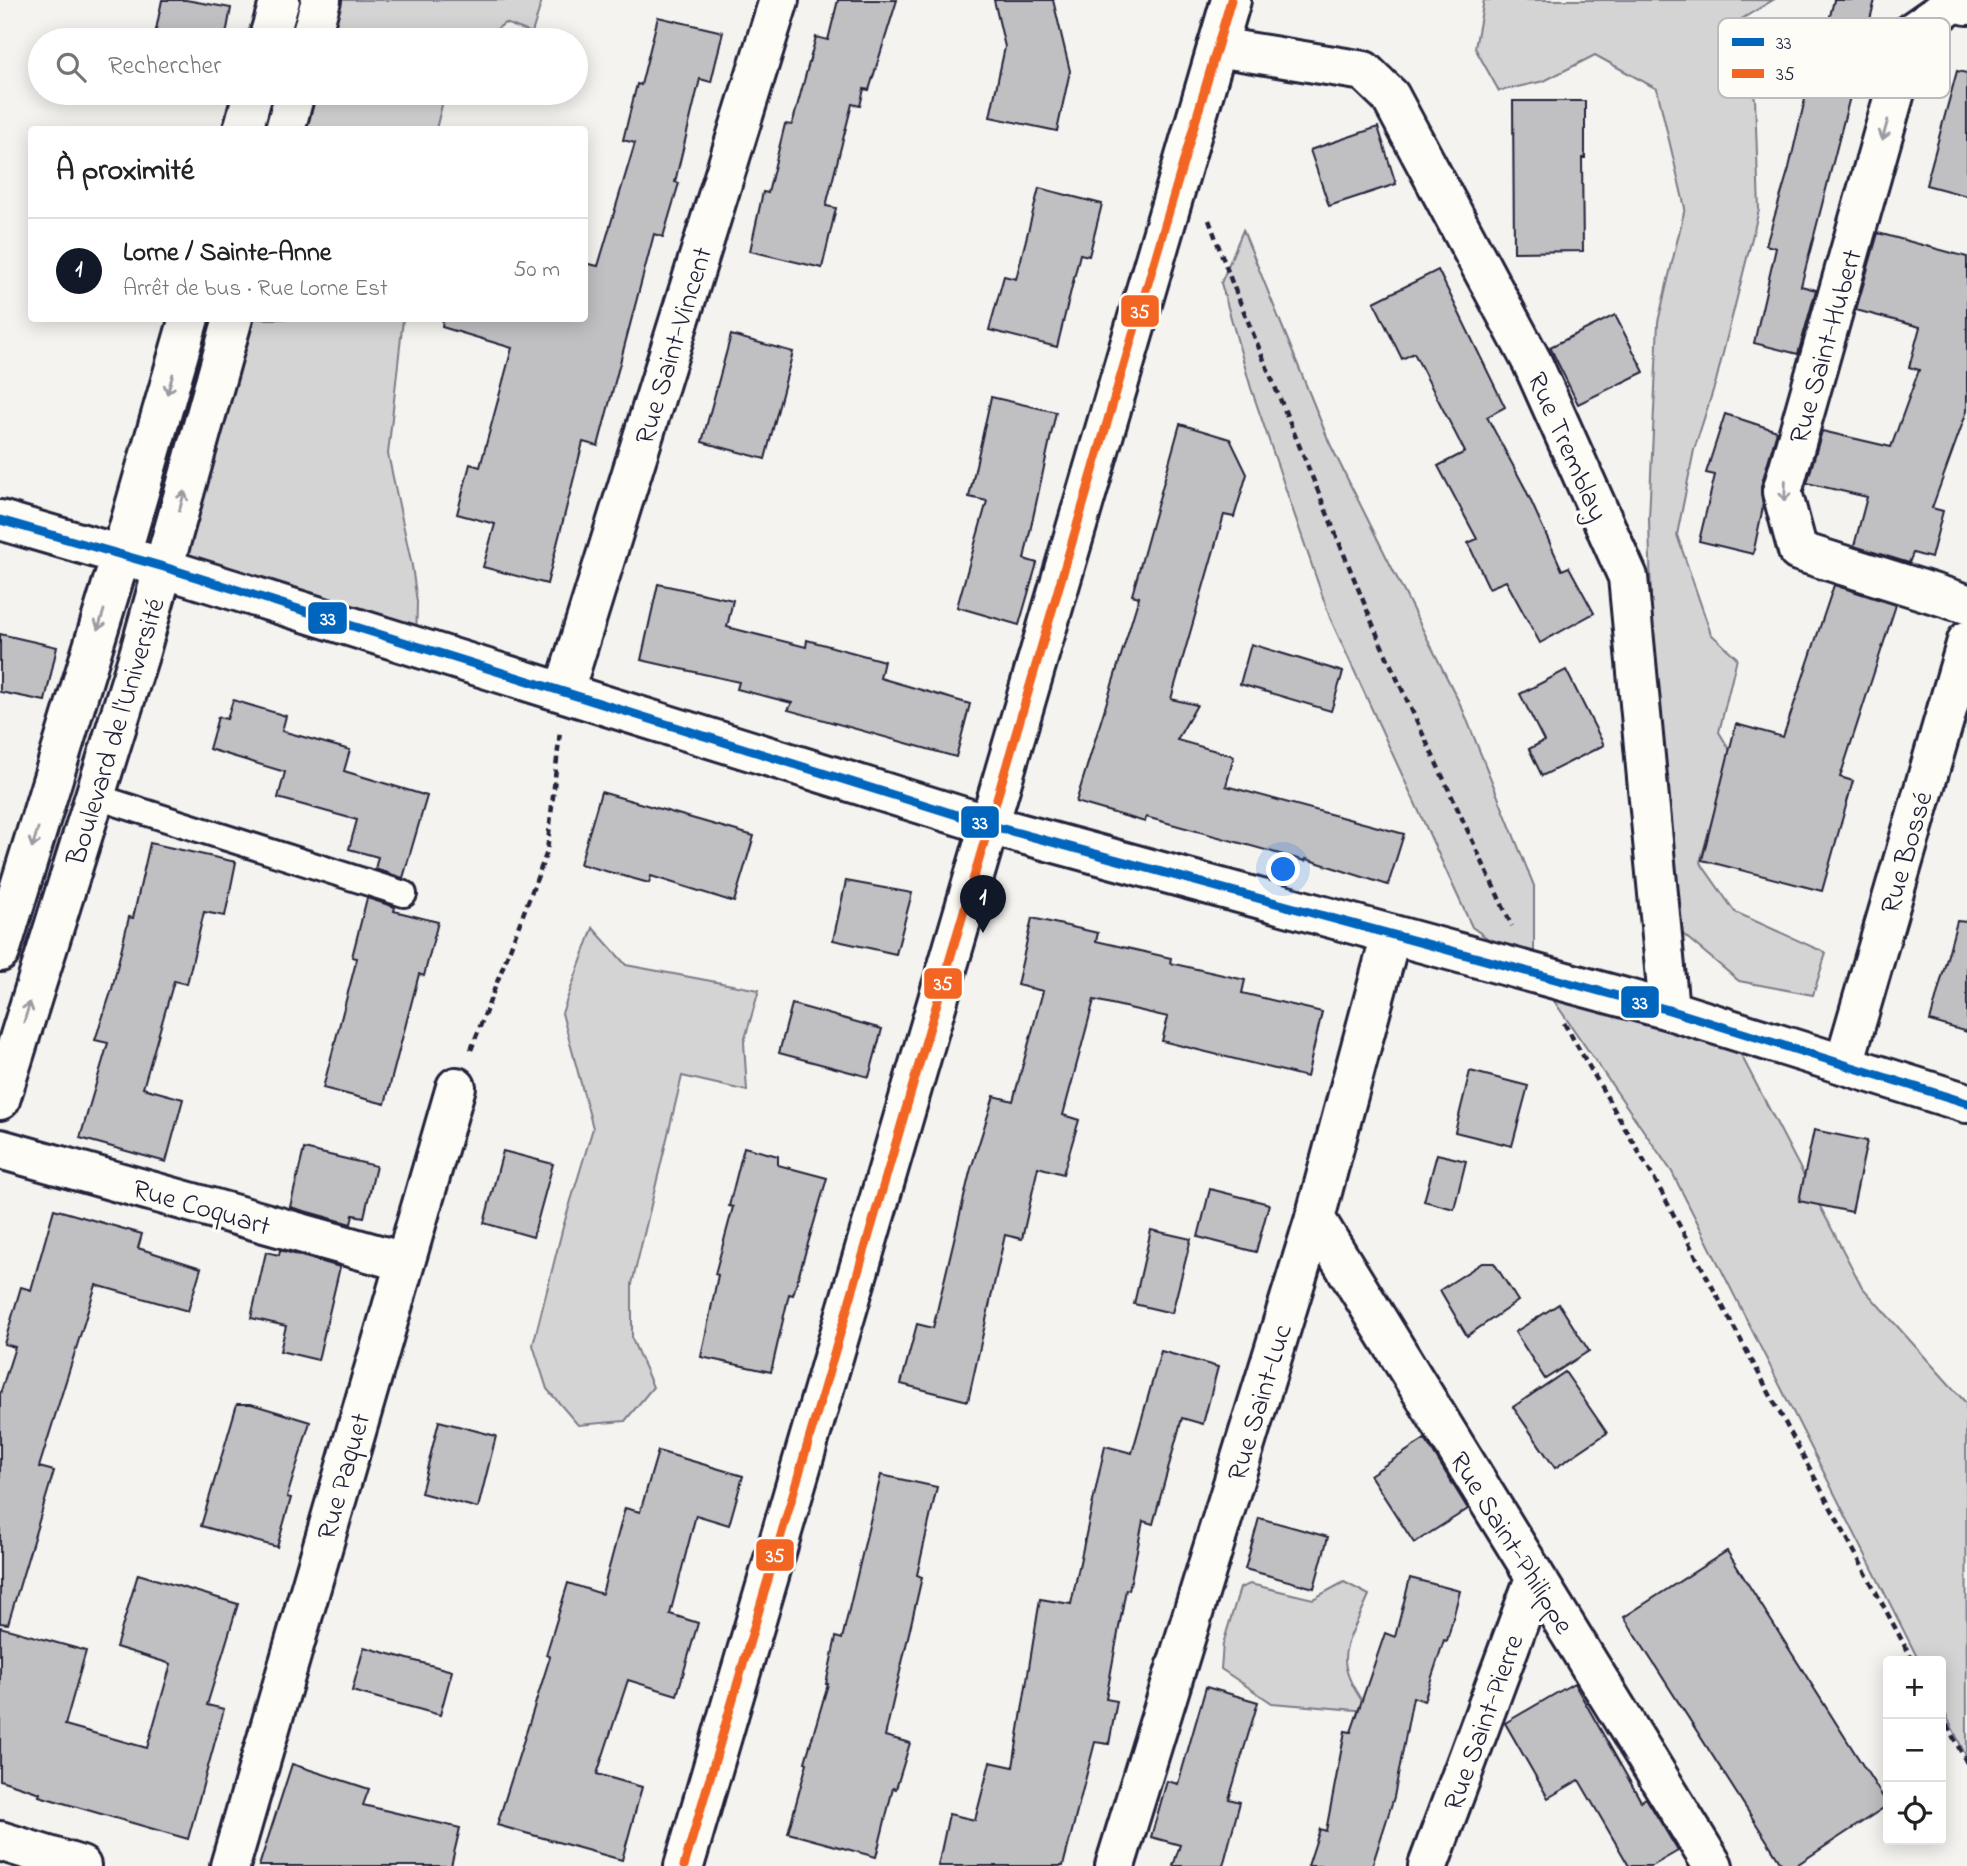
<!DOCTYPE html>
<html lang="fr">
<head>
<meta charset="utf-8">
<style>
  :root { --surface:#fff; --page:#f6f6f6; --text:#222; --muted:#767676; --line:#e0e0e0; --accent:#111827 }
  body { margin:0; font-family:"Indie Flower",sans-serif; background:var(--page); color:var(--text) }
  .controls { position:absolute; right:21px; bottom:21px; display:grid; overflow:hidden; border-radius:7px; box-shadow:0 4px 18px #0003 }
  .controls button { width:63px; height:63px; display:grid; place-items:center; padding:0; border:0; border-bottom:2px solid var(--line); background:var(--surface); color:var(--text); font:35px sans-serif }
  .you { position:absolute; left:1284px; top:870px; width:24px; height:24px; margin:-18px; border:5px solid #fff; border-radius:50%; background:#1a73e8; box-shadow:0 0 0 10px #1a73e833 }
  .badge { display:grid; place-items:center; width:46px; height:46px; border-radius:50%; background:var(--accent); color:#fff; font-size:23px; font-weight:700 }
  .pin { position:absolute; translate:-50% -58px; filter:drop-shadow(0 2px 4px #0008) }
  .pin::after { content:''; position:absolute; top:37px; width:24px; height:21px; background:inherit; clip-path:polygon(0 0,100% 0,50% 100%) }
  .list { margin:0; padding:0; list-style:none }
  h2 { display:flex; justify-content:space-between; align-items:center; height:91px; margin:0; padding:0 28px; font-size:30px }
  h2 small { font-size:23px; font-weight:400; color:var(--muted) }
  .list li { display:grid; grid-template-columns:46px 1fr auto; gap:21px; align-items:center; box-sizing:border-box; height:105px; padding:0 28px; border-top:2px solid var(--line) }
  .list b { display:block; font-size:26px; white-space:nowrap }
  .list p { margin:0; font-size:23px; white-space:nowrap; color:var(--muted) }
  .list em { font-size:23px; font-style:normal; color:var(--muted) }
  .icon { flex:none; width:38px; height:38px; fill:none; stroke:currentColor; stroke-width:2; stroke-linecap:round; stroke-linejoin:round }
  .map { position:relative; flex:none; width:1967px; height:1866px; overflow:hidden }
  .search { position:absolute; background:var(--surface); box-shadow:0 4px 18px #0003; left:28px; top:28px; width:560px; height:77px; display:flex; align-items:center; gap:18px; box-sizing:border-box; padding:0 24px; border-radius:38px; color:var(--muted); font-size:26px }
  .panel { position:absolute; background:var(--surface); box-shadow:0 4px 18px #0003; left:28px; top:126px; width:560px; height:196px; border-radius:7px }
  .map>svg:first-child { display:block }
</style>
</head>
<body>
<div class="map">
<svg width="1967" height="1866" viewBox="0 0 1967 1866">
  <rect width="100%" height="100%" fill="#f4f3ef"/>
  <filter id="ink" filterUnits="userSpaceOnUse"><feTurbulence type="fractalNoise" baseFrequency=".0143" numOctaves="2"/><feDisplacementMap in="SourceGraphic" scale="14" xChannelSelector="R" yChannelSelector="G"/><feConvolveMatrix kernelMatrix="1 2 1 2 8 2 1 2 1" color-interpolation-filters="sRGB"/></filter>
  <g filter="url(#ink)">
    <g fill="#d5d4d5" stroke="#7c7b88" stroke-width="2">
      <polygon points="280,0 542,0 532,33 505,23 482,40 268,40"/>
      <polygon points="1484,0 1773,0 1735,23 1755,99 1759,210 1716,381 1694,450 1677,535 1711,634 1737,658 1719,732 1750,784 1717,803 1700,862 1735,912 1826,953 1813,995 1739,981 1678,930 1655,758 1649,519 1658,322 1685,208 1657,89 1595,55 1544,81 1499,91 1475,48"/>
      <polygon points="253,93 445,93 436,129 243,130"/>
      <polygon points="1243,230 1330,444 1463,710 1534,886 1534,972 1738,1049 1862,1287 1966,1403 1967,1758 1941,1705 1941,1661 1919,1661 1672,1172 1534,972 1472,927 1330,618 1251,388 1221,283"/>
      <polygon points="189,319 403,319 388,454 412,566 417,602 416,645 121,555"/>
      <polygon points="593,928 626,965 759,990 744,1042 747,1091 682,1076 632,1284 632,1339 653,1387 625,1421 578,1425 547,1389 533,1345 563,1227 593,1128 562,1013"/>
      <path d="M1344,1582L1369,1595C1345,1651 1330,1657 1369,1711L1272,1703L1221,1669L1223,1644L1240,1588L1250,1584L1313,1599Z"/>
    </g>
    <g fill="#c0bfc2" stroke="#22223b" stroke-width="2">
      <polygon points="162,0 186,0 231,8 225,40 154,40"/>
      <polygon points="838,0 897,0 869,90 864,89 860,106 852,104 826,206 836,208 822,268 750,251 763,192 768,193 785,124 792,125 816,37 828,40"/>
      <polygon points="994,0 1053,0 1070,71 1057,131 990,117 1005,47"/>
      <polygon points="1834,0 1875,0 1801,286 1816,290 1798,354 1754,343 1776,248 1766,245 1789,168 1809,82 1794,78 1806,35 1824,40"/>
      <polygon points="658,17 723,32 711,82 700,79 675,182 679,183 663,237 654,234 598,446 583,442 547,584 483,567 495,524 457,514 470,464 480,467 512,348 442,327 443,318 584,318 584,263 598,266 635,143 623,140 637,84 641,85"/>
      <polygon points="1957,71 1967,73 1967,196 1926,185"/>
      <polygon points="1513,101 1585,101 1585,158 1582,158 1583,251 1514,252"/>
      <polygon points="1378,127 1396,184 1329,206 1310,150"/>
      <polygon points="1039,188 1102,204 1089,256 1080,254 1057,347 989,330 1004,276 1016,279"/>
      <polygon points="1878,233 1967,257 1967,411 1932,508 1943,511 1931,558 1913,553 1909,563 1854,546 1867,497 1807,483 1822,431 1891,447 1919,370 1909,367 1920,327 1856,310"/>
      <polygon points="1438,270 1505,407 1487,417 1525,488 1562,570 1569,567 1594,613 1540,643 1506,581 1489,588 1468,543 1477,539 1438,466 1465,452 1414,353 1402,359 1374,302"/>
      <polygon points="1615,315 1644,372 1578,404 1550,347"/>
      <polygon points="731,335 793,352 765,459 702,442"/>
      <polygon points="991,397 1056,412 1024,559 1037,563 1019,625 957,607 987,501 969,497"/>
      <polygon points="1725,414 1777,431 1761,486 1763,507 1753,554 1699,541 1715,475 1706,473"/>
      <polygon points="1180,424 1230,439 1247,474 1234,517 1224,515 1171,699 1197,705 1177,740 1234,756 1226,786 1404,834 1388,885 1306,859 1305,861 1146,817 1145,822 1076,802 1139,597 1132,595"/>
      <polygon points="658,584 733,600 727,627 806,647 807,640 884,661 880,678 970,704 956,757 788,710 792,703 737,689 739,682 641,660"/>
      <polygon points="1834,585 1896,605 1840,777 1853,781 1822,891 1702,860 1736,724 1783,737"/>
      <polygon points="0,634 57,647 45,701 0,692"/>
      <polygon points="1251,644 1343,672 1331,711 1240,684"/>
      <polygon points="1566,670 1604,745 1542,776 1529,749 1544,741 1520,694"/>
      <polygon points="233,700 286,716 282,731 350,750 344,771 427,796 403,878 375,869 378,857 349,849 357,820 278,798 285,772 209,749 218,717 227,719"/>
      <polygon points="601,792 754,836 734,902 651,876 649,883 580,864"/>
      <polygon points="150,843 236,862 225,916 204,912 187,984 174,981 143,1088 183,1099 166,1162 80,1138 108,1043 95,1040 112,989 129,917 133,918"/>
      <polygon points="846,881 912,893 896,954 833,940"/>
      <polygon points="367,898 395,907 394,911 438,922 424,976 419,974 385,1104 323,1088 357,958 352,957"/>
      <polygon points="1032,918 1098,933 1096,941 1171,958 1170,963 1245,980 1242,993 1322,1012 1307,1077 1162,1041 1168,1017 1094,1000 1063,1115 1079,1120 1063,1174 1038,1167 1022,1239 1005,1235 968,1401 901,1384 917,1324 933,1328 970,1172 994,1096 1013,1101 1043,991 1017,985"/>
      <polygon points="1957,921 1967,922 1967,1032 1930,1021"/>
      <polygon points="792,1004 882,1029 869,1077 779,1053"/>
      <polygon points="1470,1071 1528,1086 1512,1146 1455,1132"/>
      <polygon points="1814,1130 1867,1141 1852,1212 1799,1201"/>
      <polygon points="744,1147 778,1156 778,1165 827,1178 793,1295 789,1294 771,1372 701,1357 718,1275 715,1274 733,1207 729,1206"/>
      <polygon points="304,1149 376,1166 364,1217 353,1215 351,1224 290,1207"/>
      <polygon points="503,1151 553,1164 533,1237 484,1223"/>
      <polygon points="1437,1154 1466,1161 1454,1209 1424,1201"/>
      <polygon points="1210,1189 1269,1204 1256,1252 1198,1237"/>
      <polygon points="54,1209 142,1234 138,1248 201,1268 188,1311 96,1285 39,1467 54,1471 8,1624 0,1623 0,1394 15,1347 4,1344 21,1287 31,1290"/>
      <polygon points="1151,1230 1191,1239 1172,1313 1134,1304"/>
      <polygon points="280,1250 340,1267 318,1360 280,1351 286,1326 251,1318 266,1252 279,1255"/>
      <polygon points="1482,1263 1494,1263 1518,1301 1467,1336 1440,1290"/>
      <polygon points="1559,1304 1589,1351 1545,1379 1515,1332"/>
      <polygon points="1161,1351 1218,1367 1203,1424 1182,1418 1153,1524 1143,1521 1129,1590 1126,1589 1106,1699 1117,1701 1109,1744 1095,1742 1063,1866 938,1866 949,1814 975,1820 990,1762 1013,1767 1040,1599 1071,1604 1105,1446 1132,1453"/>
      <polygon points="1565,1372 1607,1433 1555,1468 1513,1407"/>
      <polygon points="237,1404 251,1404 310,1422 287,1497 291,1498 277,1547 201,1526"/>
      <polygon points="439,1421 496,1436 478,1508 421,1493"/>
      <polygon points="1425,1439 1468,1509 1414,1543 1370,1475"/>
      <polygon points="658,1451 743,1476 729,1525 696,1515 670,1614 698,1623 677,1695 628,1680 597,1774 642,1787 622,1860 497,1825 550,1657 546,1655 568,1583 602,1594 625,1508 640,1512"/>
      <polygon points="881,1475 937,1487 917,1575 922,1577 885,1736 910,1743 896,1789 893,1788 876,1857 788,1833 807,1763 805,1762 828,1684 826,1684 836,1637 842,1639"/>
      <polygon points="1259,1518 1328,1537 1314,1588 1245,1569"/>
      <polygon points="1727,1551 1888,1805 1795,1866 1783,1866 1624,1617"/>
      <polygon points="138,1574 238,1604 207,1705 224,1709 188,1839 39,1796 40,1793 0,1780 0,1627 86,1651 65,1725 147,1748 171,1664 116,1647"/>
      <polygon points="1410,1578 1460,1591 1447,1641 1444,1640 1424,1701 1413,1697 1394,1797 1372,1866 1308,1866 1320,1829 1326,1831 1345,1731 1351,1732 1385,1633 1395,1637"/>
      <polygon points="364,1647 452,1671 440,1715 352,1691"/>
      <polygon points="1574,1683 1641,1801 1646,1798 1678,1851 1652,1866 1629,1866 1579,1780 1548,1798 1505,1723"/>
      <polygon points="1206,1687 1258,1702 1229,1799 1240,1802 1223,1866 1173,1866 1180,1845 1151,1837 1167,1781 1178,1784"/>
      <polygon points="292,1764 369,1789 363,1805 460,1828 451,1866 259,1866"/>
    </g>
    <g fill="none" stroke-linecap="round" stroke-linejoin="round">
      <g stroke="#22223b" stroke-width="30">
        <polyline id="lane" points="94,796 404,894"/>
      </g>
      <g stroke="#22223b" stroke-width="44">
        <g id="street">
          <polyline points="1967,5 1955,2 1912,32 1782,492 1798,551 1967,604"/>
          <polyline points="1217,47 1364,71 1390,96 1532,362 1628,577 1669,1010"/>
          <polyline points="0,520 121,555"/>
          <polyline points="564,691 779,0"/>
          <polyline points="1844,1064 1967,641"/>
          <polyline points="0,1149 404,1262"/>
          <polyline points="1315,1218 1713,1866"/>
          <polyline points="0,1841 81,1866"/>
          <polyline points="230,1866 456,1087"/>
          <polyline points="684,1866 1231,0"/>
          <polyline points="1115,1866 1315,1218 1391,935"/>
          <polyline points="1428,1866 1535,1578"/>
        </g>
      </g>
      <g stroke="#22223b" stroke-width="44">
        <polyline id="secondary" points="121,555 989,825 1669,1010 1967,1103"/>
      </g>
      <g stroke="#22223b" stroke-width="44">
        <g id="primary">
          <polyline points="268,40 280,0"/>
          <polyline points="310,40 321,0"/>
          <polyline points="243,130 253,93"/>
          <polyline points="285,130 295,93"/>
          <polyline points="0,952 121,555 189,318"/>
          <polyline points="0,1100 139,655 233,318"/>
        </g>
      </g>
      <g stroke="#22223b" stroke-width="4.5" stroke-dasharray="7 5" stroke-linecap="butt">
        <polyline points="1209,220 1231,280 1381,644 1512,926"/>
        <polyline points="1564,1023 1655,1180 1913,1661"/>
        <polyline points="471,1050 547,852 560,731"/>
        <polyline points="1941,1714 1967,1763"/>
      </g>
      <use href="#lane" stroke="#fdfcf7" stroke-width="24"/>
      <use href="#street" stroke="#fdfcf7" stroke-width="38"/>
      <use href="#secondary" stroke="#fdfcf7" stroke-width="38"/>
      <use href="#primary" stroke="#fdfcf7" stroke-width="38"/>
      <g stroke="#fdfcf7" stroke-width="14">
        <polyline id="bus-1" points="0,520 164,567 989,825 1669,1010 1967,1103"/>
      </g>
      <g stroke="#fdfcf7" stroke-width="14">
        <polyline id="bus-2" points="684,1866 1231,0"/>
      </g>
      <use href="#bus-1" stroke="#0065bd" stroke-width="9"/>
      <use href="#bus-2" stroke="#f26522" stroke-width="9"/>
    </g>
    <defs><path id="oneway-shaft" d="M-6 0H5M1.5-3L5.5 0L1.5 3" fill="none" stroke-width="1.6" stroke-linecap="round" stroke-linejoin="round" transform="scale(1.75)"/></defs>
    <g stroke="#9a9aa2">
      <use href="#oneway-shaft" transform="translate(1885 130) rotate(106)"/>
      <use href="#oneway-shaft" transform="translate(170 384) rotate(106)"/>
      <use href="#oneway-shaft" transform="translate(1785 491) rotate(92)"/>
      <use href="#oneway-shaft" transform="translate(182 501) rotate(-75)"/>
      <use href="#oneway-shaft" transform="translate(101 620) rotate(107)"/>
      <use href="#oneway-shaft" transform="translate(35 838) rotate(107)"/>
      <use href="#oneway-shaft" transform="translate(27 1012) rotate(-73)"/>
    </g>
  </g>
  <g text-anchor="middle" stroke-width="7" stroke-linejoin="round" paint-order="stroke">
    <g font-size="28" fill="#22223b" stroke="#fdfcf7">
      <text transform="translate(672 345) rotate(-73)" y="10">Rue Saint-Vincent</text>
      <text transform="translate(1824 346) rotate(-74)" y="10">Rue Saint-Hubert</text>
      <text transform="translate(1569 446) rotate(66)" y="10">Rue Tremblay</text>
      <text transform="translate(114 731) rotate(-73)" y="10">Boulevard de l'Université</text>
      <text transform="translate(1905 852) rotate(-74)" y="10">Rue Bossé</text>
      <text transform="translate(202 1206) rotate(16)" y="10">Rue Coquart</text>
      <text transform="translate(1258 1402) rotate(-73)" y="10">Rue Saint-Luc</text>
      <text transform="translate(342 1476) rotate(-74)" y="10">Rue Paquet</text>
      <text transform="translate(1513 1542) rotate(58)" y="10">Rue Saint-Philippe</text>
      <text transform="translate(1482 1722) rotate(-70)" y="10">Rue Saint-Pierre</text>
    </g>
  </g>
  <rect x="1718" y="18" width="232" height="80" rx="10" fill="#fdfcf7" stroke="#bbbbbf" stroke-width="2"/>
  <rect x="1732" y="38" width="32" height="8" fill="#0065bd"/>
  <rect x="1732" y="69" width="32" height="9" fill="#f26522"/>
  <g font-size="19" fill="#22223b">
    <text x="1776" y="49">33</text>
    <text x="1776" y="80">35</text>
  </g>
  <g stroke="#fdfcf7" stroke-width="2.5">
    <rect x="1120" y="294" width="40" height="34" rx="7" fill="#f26522"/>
    <rect x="307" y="601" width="41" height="34" rx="7" fill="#0065bd"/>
    <rect x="960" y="805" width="40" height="34" rx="7" fill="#0065bd"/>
    <rect x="923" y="967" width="40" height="33" rx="7" fill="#f26522"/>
    <rect x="1620" y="985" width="40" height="34" rx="7" fill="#0065bd"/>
    <rect x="755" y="1538" width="40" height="34" rx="7" fill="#f26522"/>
  </g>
  <g font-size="19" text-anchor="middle" font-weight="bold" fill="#fff">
    <text x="1140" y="318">35</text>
    <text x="328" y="625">33</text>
    <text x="980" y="829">33</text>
    <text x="943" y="990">35</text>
    <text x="1640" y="1009">33</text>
    <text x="775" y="1562">35</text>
  </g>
</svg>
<div class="controls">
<button>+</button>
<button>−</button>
<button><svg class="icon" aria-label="locate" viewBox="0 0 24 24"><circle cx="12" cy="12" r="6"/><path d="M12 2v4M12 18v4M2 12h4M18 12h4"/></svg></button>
</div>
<div class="you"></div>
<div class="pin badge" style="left:983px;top:933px">1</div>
<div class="search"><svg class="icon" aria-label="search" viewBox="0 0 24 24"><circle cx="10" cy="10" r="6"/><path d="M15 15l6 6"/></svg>Rechercher</div>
<section class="panel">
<h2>À proximité<small></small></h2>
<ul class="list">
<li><span class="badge">1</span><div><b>Lorne / Sainte-Anne</b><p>Arrêt de bus · Rue Lorne Est</p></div><em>50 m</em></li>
</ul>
</section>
</div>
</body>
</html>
